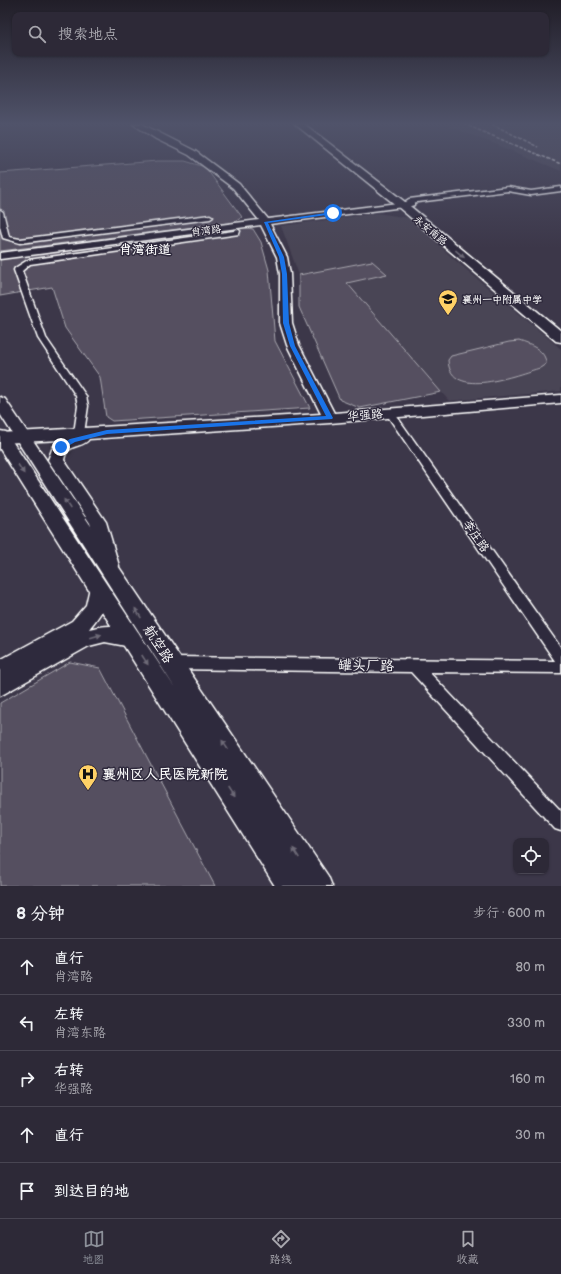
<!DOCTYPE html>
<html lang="zh">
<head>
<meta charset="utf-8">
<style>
  :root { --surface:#2d2937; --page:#393542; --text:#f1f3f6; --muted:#a7a6ad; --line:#484552; --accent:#8c9099 }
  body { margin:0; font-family:"Balsamiq Sans","LXGW WenKai TC",sans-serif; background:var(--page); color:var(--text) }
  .controls { position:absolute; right:12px; bottom:12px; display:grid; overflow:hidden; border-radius:8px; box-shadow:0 1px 3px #0004 }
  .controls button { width:36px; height:36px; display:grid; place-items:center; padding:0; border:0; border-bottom:1px solid var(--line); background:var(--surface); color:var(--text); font:20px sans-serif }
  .stop { position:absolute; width:12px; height:12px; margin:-9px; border:3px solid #1a73e8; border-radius:50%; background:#fff }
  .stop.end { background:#1a73e8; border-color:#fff; box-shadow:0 1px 4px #0008 }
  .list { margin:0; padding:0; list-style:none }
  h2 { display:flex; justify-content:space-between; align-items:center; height:52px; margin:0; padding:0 16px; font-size:17px }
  h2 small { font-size:13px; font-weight:400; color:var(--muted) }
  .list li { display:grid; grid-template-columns:26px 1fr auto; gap:12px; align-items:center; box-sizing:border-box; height:56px; padding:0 16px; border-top:1px solid var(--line) }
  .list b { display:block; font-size:15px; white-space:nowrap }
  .list p { margin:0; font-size:13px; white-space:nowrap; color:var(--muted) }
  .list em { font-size:13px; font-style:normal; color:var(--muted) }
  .icon { flex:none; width:22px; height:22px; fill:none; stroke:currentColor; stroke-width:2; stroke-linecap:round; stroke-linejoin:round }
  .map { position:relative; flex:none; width:561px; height:886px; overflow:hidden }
  .search { position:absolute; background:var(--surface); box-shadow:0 1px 3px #0004; left:12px; right:12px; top:12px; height:44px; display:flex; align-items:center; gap:10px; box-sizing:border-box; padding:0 14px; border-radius:8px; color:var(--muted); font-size:15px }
  .sheet { height:332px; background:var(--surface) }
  nav { display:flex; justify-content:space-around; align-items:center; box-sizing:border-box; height:56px; border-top:1px solid var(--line); background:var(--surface); font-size:11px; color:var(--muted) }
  nav a { display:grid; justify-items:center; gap:2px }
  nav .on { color:var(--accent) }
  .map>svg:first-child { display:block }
</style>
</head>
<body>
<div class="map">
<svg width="561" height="886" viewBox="0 0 561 886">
  <rect width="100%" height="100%" fill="#3c3749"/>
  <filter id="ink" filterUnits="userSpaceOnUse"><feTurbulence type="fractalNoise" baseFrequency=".025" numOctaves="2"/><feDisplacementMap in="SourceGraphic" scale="8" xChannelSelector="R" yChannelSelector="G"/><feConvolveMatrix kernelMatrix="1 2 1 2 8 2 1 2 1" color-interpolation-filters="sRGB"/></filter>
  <g filter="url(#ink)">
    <g fill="#494455">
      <polygon points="442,124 561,124 561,171 513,151"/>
      <polygon points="377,213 410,218 455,260 561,349 561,391 449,401 347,283 386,274 372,261 299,275 281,226"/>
    </g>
    <g fill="#555060" stroke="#aaa8b0">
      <polygon points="158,161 185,161 205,167 242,217 235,222 0,251 0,173"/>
      <polygon points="241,227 253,229 261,242 269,270 275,341 310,408 112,421 106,417 100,377 65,328 52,287 0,296 0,259"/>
      <polygon points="372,261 387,274 347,283 441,392 360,408 340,400 299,307 299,275"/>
      <path d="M519,341C531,345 546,350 546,364L540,368C518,374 450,402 448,360L451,356L509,342Z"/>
      <polygon points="70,662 100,668 215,886 0,886 0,703"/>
    </g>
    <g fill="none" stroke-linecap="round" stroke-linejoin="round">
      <g stroke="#fff" stroke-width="3">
        <g id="street">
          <polygon points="508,187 531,191 561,187 561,191 531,195 508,191 409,203 406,201 409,199"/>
          <polygon points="0,210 3,212 9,237 20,239 210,215 213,217 210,219 20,243 3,238 0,226"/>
          <polygon points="237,229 240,231 239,234 30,264 22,271 46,338 86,396 88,406 84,433 79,436 76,435 74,433 78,406 76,396 38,338 14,270 15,268 28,260 234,231"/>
          <polygon points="390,410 393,411 561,648 561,673 429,672 561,811 561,831 555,829 411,672 171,669 166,667 164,663 166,659 171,657 555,661 387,415 385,413 387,411"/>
        </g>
      </g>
      <g stroke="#fff" stroke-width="3">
        <g id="secondary">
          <path d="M133,124H142L195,151L239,184L268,219L414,201V205L411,206L270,224L287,257L290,274L292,323L299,345L334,413L561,395V403L330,423L89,439C83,449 67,442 64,460L106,522L119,566L116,571L110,573L104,571L90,523L48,460L53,447L61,440L1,443L0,433L321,414L287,345L280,323V274L277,257L261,225L0,259V253L259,220L233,188L189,155L156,139Z"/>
          <path d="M98,580L105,583C113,600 99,616 89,629C108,624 120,625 138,632L141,638L138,644L131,647L105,642L89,646L0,696V660L72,621L86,605L91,583Z"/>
        </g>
      </g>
      <g stroke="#fff" stroke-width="3">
        <g id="primary">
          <polygon points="295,124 304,124 405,202 561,331 561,342 556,341 397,206"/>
          <polygon points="0,397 5,399 328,876 332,886 275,886 0,449 0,431 6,432 175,688 0,414"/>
        </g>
      </g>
      <use href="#street" fill="#2f2a3d" fill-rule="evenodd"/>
      <use href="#secondary" fill="#2f2a3d" fill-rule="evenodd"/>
      <use href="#primary" fill="#2f2a3d" fill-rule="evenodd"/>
      <g stroke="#fff" stroke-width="1.5" stroke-dasharray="3.5 1.5" stroke-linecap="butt">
        <polyline points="464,124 561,164"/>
        <polyline points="492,124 538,147"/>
      </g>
    </g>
    <defs><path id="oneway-solid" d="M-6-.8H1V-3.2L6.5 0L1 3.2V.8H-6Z"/></defs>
    <g fill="#6d6a77">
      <use href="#oneway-solid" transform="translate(460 254) rotate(40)"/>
      <use href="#oneway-solid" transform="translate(21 469) rotate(57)"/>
      <use href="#oneway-solid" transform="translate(67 504) rotate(-123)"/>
      <use href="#oneway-solid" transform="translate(138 613) rotate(-123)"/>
      <use href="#oneway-solid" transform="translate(96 636) rotate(-16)"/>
      <use href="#oneway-solid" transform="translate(145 660) rotate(57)"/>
      <use href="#oneway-solid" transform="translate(225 745) rotate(-123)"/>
      <use href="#oneway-solid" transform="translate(231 793) rotate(57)"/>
      <use href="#oneway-solid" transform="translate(296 853) rotate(-123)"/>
    </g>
  </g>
  <linearGradient id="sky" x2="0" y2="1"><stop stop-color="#211e28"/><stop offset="0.5" stop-color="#50536a"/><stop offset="1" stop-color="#50536a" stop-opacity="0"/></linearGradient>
  <rect width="561" height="248" fill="url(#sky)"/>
  <polygon fill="#1a73e8" points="333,212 334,214 268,223 284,257 287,274 289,323 295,346 333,418 332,419 107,434 75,442 63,449 58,449 58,446 70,439 107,430 326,416 290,346 283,323 282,274 279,257 264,222"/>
  <defs>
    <g id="school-pin" transform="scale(1)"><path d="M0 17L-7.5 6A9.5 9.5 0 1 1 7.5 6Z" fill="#ffd166" stroke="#2f2a3d"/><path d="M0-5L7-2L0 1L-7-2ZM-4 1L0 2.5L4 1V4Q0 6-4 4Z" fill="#111"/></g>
    <g id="hospital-pin" transform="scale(1)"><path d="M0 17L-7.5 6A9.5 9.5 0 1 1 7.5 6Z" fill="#ffd166" stroke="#2f2a3d"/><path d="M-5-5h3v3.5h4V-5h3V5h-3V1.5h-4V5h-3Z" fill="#111"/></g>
  </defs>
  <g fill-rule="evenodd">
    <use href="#school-pin" x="448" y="299"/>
    <use href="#hospital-pin" x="88" y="774"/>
  </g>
  <g text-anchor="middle" stroke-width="3" stroke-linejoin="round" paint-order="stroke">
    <g font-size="10" fill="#fff" stroke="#2f2a3d">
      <text transform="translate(206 230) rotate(-7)" y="4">肖湾路</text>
      <text transform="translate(431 230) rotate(40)" y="4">永安南路</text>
    </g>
    <g font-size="10" font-weight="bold" fill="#fff" stroke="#2f2a3d" text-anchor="start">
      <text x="462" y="303">襄州一中附属中学</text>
    </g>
    <g font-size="12" fill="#fff" stroke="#2f2a3d">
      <text transform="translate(365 415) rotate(-5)" y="4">华强路</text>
      <text transform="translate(476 536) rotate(55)" y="4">李庄路</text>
    </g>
    <g font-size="13" font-weight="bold" fill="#fff" stroke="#2f2a3d">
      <text x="145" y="254">肖湾街道</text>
    </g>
    <g font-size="14" fill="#fff" stroke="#2f2a3d">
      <text transform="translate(159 644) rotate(57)" y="5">航空路</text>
      <text transform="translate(366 665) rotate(1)" y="5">罐头厂路</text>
    </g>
    <g font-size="14" font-weight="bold" fill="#fff" stroke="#2f2a3d" text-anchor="start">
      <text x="102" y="779">襄州区人民医院新院</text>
    </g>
  </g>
</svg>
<div class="controls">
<button><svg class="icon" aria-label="locate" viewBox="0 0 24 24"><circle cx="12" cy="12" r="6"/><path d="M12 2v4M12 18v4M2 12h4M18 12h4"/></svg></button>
</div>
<div class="stop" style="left:333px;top:213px"></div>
<div class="stop end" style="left:61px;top:447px"></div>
<div class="search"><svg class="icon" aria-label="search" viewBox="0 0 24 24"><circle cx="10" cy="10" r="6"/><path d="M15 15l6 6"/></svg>搜索地点</div>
</div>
<section class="sheet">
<h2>8 分钟<small>步行 · 600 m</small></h2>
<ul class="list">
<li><svg class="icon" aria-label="ahead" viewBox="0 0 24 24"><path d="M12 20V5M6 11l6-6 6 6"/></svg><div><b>直行</b><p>肖湾路</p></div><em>80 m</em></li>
<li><svg class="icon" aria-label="left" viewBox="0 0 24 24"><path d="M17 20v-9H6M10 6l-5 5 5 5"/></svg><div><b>左转</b><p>肖湾东路</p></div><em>330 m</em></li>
<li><svg class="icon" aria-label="right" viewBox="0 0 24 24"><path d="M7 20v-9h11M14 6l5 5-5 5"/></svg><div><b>右转</b><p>华强路</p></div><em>160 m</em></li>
<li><svg class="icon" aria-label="ahead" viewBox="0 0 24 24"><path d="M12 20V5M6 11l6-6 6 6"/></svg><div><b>直行</b></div><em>30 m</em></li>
<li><svg class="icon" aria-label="arrive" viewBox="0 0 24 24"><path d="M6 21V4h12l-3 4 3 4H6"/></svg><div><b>到达目的地</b></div></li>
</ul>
</section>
<nav>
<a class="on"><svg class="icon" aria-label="map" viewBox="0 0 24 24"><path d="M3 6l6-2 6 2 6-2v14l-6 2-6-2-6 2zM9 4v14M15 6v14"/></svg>地图</a>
<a><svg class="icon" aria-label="directions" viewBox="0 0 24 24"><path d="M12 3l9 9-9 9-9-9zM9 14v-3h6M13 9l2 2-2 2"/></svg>路线</a>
<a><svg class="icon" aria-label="saved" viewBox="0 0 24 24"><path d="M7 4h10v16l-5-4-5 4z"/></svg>收藏</a>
</nav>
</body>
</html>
